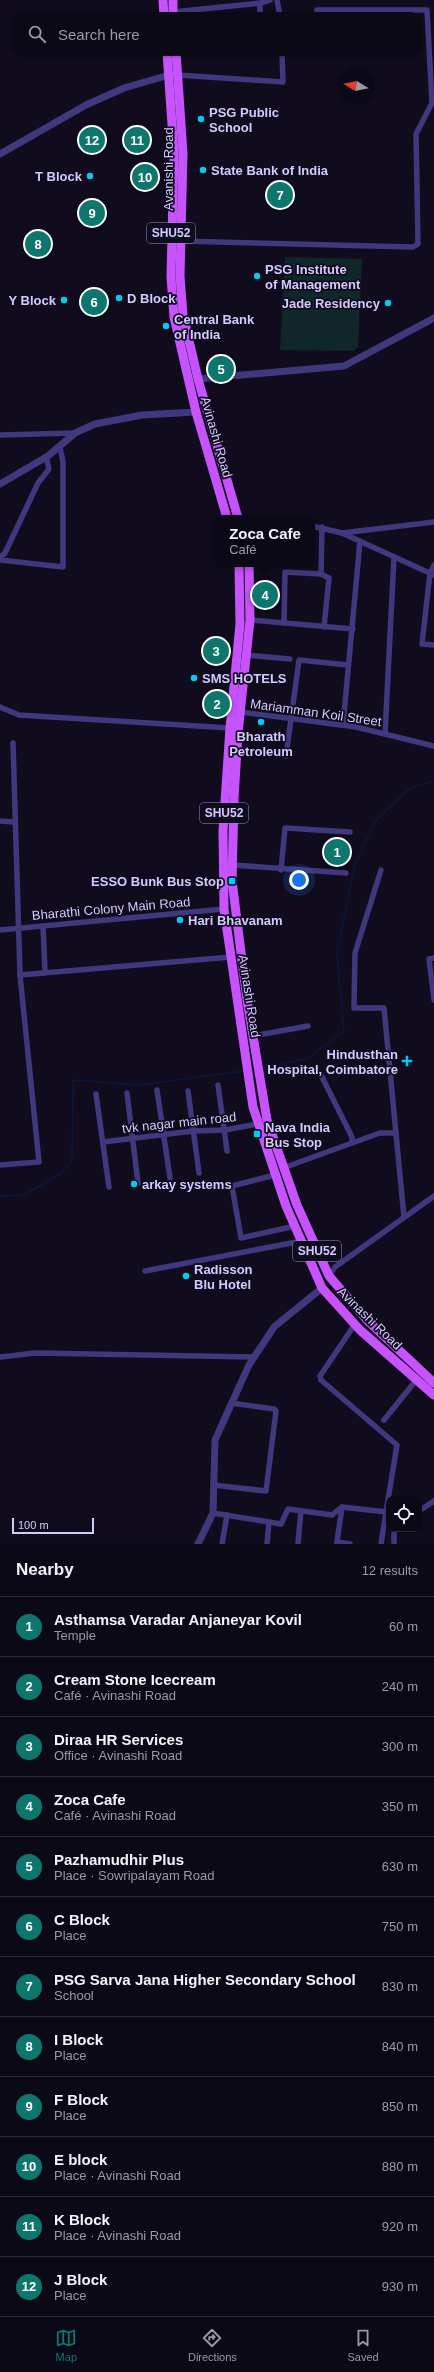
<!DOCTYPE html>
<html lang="en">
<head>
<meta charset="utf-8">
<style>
  :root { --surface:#0c0916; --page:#1a1723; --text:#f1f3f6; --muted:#9a9aa1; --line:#2c2a35; --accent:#0f766e }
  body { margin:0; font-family:Arial,sans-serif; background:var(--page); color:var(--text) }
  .controls { position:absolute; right:12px; bottom:12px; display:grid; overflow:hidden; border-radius:8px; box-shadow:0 1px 3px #0004 }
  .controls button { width:36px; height:36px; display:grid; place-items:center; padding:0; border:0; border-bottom:1px solid var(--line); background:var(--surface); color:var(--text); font:20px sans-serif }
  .compass { position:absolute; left:338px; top:68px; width:36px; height:36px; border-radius:50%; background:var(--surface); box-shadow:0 1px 3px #0004; rotate:280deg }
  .scale { position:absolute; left:12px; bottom:10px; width:82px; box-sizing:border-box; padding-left:4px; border:2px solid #d3cafe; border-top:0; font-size:11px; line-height:14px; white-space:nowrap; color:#d3cafe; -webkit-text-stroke:3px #100c1e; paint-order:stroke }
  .you { position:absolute; left:299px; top:880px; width:14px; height:14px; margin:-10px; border:3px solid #fff; border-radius:50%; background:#1a73e8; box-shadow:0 0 0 6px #1a73e833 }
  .badge { display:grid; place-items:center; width:26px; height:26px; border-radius:50%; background:var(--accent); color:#fff; font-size:13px; font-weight:700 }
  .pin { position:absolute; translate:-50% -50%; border:2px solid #fff; box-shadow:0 1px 4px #0006 }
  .popup { position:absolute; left:215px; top:515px; width:100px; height:52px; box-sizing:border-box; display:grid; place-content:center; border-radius:8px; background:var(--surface); filter:drop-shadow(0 1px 3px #0005); font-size:13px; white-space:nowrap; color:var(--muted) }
  .popup b { font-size:15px; color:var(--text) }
  .popup::after { content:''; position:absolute; left:50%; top:100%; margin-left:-8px; border:8px solid transparent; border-top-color:var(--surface) }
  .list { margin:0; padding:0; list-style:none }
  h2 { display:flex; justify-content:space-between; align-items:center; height:52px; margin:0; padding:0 16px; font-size:17px }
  h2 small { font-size:13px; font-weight:400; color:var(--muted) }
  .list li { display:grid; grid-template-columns:26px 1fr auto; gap:12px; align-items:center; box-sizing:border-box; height:60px; padding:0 16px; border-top:1px solid var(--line) }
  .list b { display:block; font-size:15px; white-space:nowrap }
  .list p { margin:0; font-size:13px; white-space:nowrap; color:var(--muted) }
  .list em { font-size:13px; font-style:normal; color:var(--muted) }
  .icon { flex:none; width:22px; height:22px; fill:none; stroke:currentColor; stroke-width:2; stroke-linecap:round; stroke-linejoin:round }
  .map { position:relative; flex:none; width:434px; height:1544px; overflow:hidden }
  .search { position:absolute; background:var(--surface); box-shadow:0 1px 3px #0004; left:12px; right:12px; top:12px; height:44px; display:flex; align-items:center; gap:10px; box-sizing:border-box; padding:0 14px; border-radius:12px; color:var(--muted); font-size:15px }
  .sheet { height:772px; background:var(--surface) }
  nav { display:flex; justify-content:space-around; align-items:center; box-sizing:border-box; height:56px; border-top:1px solid var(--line); background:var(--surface); font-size:11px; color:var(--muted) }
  nav a { display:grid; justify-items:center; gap:2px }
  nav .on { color:var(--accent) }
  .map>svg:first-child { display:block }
</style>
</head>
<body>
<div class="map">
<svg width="434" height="1544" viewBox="0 0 434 1544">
  <rect width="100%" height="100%" fill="#100c1e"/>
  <polygon fill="#0f2728" points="285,257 362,259 358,347 354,351 280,350"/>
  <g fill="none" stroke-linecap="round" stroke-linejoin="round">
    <g stroke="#09183a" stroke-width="1.5">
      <polyline points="262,1067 307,1059 344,1031 337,952 355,864 377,819 410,788 434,781"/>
      <polyline points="0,1196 24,1195 60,1174 72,1161 73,1080 138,1085 245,1071"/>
    </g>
    <g stroke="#3f387c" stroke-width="5.5">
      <polyline points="277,0 280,16"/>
      <polyline points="173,12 260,3 270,0"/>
      <polyline points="260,16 260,3"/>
      <polyline points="178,75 283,82 282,52"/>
      <polyline points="180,241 413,247 418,244 416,134 432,103 427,10 317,10 317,16"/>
      <polyline points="0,435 75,433"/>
      <polyline points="312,526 342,533 434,575"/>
      <polyline points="322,527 321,574 329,578 324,627"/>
      <polyline points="342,533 434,522"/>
      <polyline points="0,557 5,553 38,483 49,469 46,457"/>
      <polyline points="0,560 63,567 63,462 60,447"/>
      <polyline points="434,565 430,573 422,644 434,645"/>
      <polyline points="250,620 353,629"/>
      <polyline points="284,623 285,572 321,574"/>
      <polyline points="245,655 290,659"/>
      <polyline points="0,707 19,715 230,728"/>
      <polyline points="240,712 356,727 434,746"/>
      <polyline points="343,725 360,541"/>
      <polyline points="385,734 394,557"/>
      <polyline points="286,756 299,660 348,665"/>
      <polyline points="0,821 14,822"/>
      <polyline points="233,865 346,873"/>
      <polyline points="281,870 285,828 350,832"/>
      <polyline points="381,870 355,953 354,1008 384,1008 404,1217"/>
      <polyline points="43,926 45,971"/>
      <polyline points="0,930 224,909"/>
      <polyline points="434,958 429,959 434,1000"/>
      <polyline points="20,975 231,957"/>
      <polyline points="253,1036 308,1026"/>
      <polyline points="218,1085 227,1151"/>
      <polyline points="157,1090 170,1178"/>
      <polyline points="188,1091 199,1173"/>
      <polyline points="127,1093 138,1183"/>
      <polyline points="96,1094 109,1187"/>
      <polyline points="103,1142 193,1131 225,1130 257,1124"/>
      <polyline points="352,1143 380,1133 396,1133"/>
      <polyline points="0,1165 39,1162 20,975 13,743"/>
      <polyline points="283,1168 352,1143 352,1137 321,1075"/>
      <polyline points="275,1175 232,1186 241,1238 295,1226"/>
      <polyline points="145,1271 302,1241"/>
      <polyline points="329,1276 335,1267 434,1196"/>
      <polyline points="355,1324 320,1376 321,1380 397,1445 386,1512"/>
      <polyline points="0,1357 35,1353 254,1357"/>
      <polyline points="384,1420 417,1379"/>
      <polyline points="213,1485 266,1491 276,1411 274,1409 231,1403"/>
      <polyline points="419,1511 434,1501"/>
      <polyline points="213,1513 281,1524 288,1509 332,1515 342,1507 386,1512 381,1544"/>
      <polyline points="337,1542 342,1507"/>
      <polyline points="222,1544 227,1515"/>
      <polyline points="267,1544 269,1522"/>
      <polyline points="298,1544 301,1511"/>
      <polyline points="337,1544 337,1542 350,1544"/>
      <polyline points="394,1544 394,1529"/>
    </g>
    <g stroke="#3f387c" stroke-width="7">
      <polyline points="0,154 86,105 124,88 169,75"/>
      <polyline points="198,379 344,366 434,318"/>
      <polyline points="0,484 48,456 75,433 95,424 142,415 196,412"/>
      <polyline points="198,1544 213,1513 215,1440 249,1365 274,1327 322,1288"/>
    </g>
    <g stroke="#c753fc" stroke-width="9">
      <polyline points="163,0 164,16"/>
      <polyline points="173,0 173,16"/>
      <polyline points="167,52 174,154 171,277 174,317 196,412 227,518"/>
      <polyline points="176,52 183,153 180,276 183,315 198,379 238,518"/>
      <polyline points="239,564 240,624 230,728 223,831 224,909 253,1107 286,1206 322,1288 360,1330 434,1395"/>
      <polyline points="249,564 250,620 238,733 234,798 232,881 247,1000 267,1120 297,1205 329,1276 368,1321 434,1383"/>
    </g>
    <polyline stroke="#3f387c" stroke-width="4" points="156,227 188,228"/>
  </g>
  <g fill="#04c9f0" stroke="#100c1e" stroke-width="1.5">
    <circle cx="201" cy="119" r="4"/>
    <circle cx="203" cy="170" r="4"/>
    <circle cx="90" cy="176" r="4"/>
    <circle cx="257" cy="276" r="4"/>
    <circle cx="119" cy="298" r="4"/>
    <circle cx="64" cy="300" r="4"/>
    <circle cx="388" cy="303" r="4"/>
    <circle cx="166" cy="326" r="4"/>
    <circle cx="194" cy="678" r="4"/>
    <circle cx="261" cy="722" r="4"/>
    <rect x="228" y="877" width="8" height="8" rx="2"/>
    <circle cx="180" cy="920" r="4"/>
    <path d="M405 1055h4v4h4v4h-4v4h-4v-4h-4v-4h4z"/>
    <rect x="253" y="1130" width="8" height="8" rx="2"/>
    <circle cx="134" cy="1184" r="4"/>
    <circle cx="186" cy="1276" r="4"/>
  </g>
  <g text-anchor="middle" stroke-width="3.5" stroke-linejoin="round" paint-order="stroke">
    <g fill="#100c1e" stroke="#9891bb" stroke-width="1">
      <rect x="147" y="223" width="48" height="20" rx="3"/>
      <rect x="200" y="803" width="48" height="20" rx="3"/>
      <rect x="293" y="1241" width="48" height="20" rx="3"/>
    </g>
    <g font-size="12" font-weight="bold" fill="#d3cafe">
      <text x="171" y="237">SHU52</text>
      <text x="224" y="817">SHU52</text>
      <text x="317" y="1255">SHU52</text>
    </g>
    <g font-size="13" font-weight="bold" fill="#d3cafe" stroke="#100c1e" text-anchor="start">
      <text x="209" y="117">PSG Public<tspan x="209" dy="15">School</tspan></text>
      <text x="211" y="175">State Bank of India</text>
      <text x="82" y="181" text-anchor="end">T Block</text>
      <text x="265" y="274">PSG Institute<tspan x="265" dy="15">of Management</tspan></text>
      <text x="127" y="303">D Block</text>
      <text x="56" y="305" text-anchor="end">Y Block</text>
      <text x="380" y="308" text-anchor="end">Jade Residency</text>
      <text x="174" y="324">Central Bank<tspan x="174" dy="15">of India</tspan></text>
      <text x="202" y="683">SMS HOTELS</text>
      <text x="261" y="741" text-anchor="middle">Bharath<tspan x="261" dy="15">Petroleum</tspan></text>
      <text x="224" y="886" text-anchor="end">ESSO Bunk Bus Stop</text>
      <text x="188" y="925">Hari Bhavanam</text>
      <text x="398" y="1059" text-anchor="end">Hindusthan<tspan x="398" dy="15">Hospital, Coimbatore</tspan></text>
      <text x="265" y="1132">Nava India<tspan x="265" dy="15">Bus Stop</tspan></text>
      <text x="142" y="1189">arkay systems</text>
      <text x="194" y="1274">Radisson<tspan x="194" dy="15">Blu Hotel</tspan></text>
    </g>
    <g font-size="13" fill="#d3cafe" stroke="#100c1e">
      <text transform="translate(168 169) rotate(-90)" y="5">Avanishi Road</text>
      <text transform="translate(217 437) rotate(74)" y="5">Avinashi Road</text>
      <text transform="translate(316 712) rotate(8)" y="5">Mariamman Koil Street</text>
      <text transform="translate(111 908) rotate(-5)" y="5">Bharathi Colony Main Road</text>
      <text transform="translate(250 996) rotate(81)" y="5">Avinashi Road</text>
      <text transform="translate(179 1122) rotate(-6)" y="5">tvk nagar main road</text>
      <text transform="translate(370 1318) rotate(44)" y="5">Avinashi Road</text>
    </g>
  </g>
</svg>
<div class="controls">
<button><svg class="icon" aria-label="locate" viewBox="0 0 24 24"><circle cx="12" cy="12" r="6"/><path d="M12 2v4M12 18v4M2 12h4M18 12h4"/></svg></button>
</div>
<svg class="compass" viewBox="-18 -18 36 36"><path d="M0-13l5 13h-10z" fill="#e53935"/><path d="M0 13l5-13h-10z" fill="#9a9aa1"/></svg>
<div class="scale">100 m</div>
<div class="you"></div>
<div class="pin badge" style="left:337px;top:852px">1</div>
<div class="pin badge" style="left:217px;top:704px">2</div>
<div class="pin badge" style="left:216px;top:651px">3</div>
<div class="pin badge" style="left:265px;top:595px">4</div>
<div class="popup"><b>Zoca Cafe</b>Café</div>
<div class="pin badge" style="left:221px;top:369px">5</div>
<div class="pin badge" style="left:94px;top:302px">6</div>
<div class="pin badge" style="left:280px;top:195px">7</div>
<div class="pin badge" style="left:38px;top:244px">8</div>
<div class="pin badge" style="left:92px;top:213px">9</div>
<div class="pin badge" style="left:145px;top:177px">10</div>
<div class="pin badge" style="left:137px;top:140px">11</div>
<div class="pin badge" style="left:92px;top:140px">12</div>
<div class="search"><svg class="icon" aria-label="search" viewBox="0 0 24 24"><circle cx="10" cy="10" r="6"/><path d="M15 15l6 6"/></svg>Search here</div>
</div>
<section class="sheet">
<h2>Nearby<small>12 results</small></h2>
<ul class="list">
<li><span class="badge">1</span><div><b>Asthamsa Varadar Anjaneyar Kovil</b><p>Temple</p></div><em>60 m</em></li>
<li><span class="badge">2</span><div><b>Cream Stone Icecream</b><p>Café · Avinashi Road</p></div><em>240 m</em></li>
<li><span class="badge">3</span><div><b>Diraa HR Services</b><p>Office · Avinashi Road</p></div><em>300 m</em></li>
<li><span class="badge">4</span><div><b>Zoca Cafe</b><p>Café · Avinashi Road</p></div><em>350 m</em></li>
<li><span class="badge">5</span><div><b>Pazhamudhir Plus</b><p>Place · Sowripalayam Road</p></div><em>630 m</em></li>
<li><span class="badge">6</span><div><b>C Block</b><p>Place</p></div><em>750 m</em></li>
<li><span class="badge">7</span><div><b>PSG Sarva Jana Higher Secondary School</b><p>School</p></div><em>830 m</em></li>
<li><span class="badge">8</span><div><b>I Block</b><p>Place</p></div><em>840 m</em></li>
<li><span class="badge">9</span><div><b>F Block</b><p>Place</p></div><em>850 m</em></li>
<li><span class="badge">10</span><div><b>E block</b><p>Place · Avinashi Road</p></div><em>880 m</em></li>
<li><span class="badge">11</span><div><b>K Block</b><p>Place · Avinashi Road</p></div><em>920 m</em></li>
<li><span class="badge">12</span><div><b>J Block</b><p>Place</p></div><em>930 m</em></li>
</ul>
</section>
<nav>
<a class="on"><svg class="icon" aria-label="map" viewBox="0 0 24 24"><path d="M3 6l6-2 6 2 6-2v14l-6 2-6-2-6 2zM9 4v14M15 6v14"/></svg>Map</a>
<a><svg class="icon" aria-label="directions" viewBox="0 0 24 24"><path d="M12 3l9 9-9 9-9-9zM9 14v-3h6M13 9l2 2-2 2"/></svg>Directions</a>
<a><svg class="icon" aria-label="saved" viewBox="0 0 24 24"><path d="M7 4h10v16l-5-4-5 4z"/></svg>Saved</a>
</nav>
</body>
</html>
